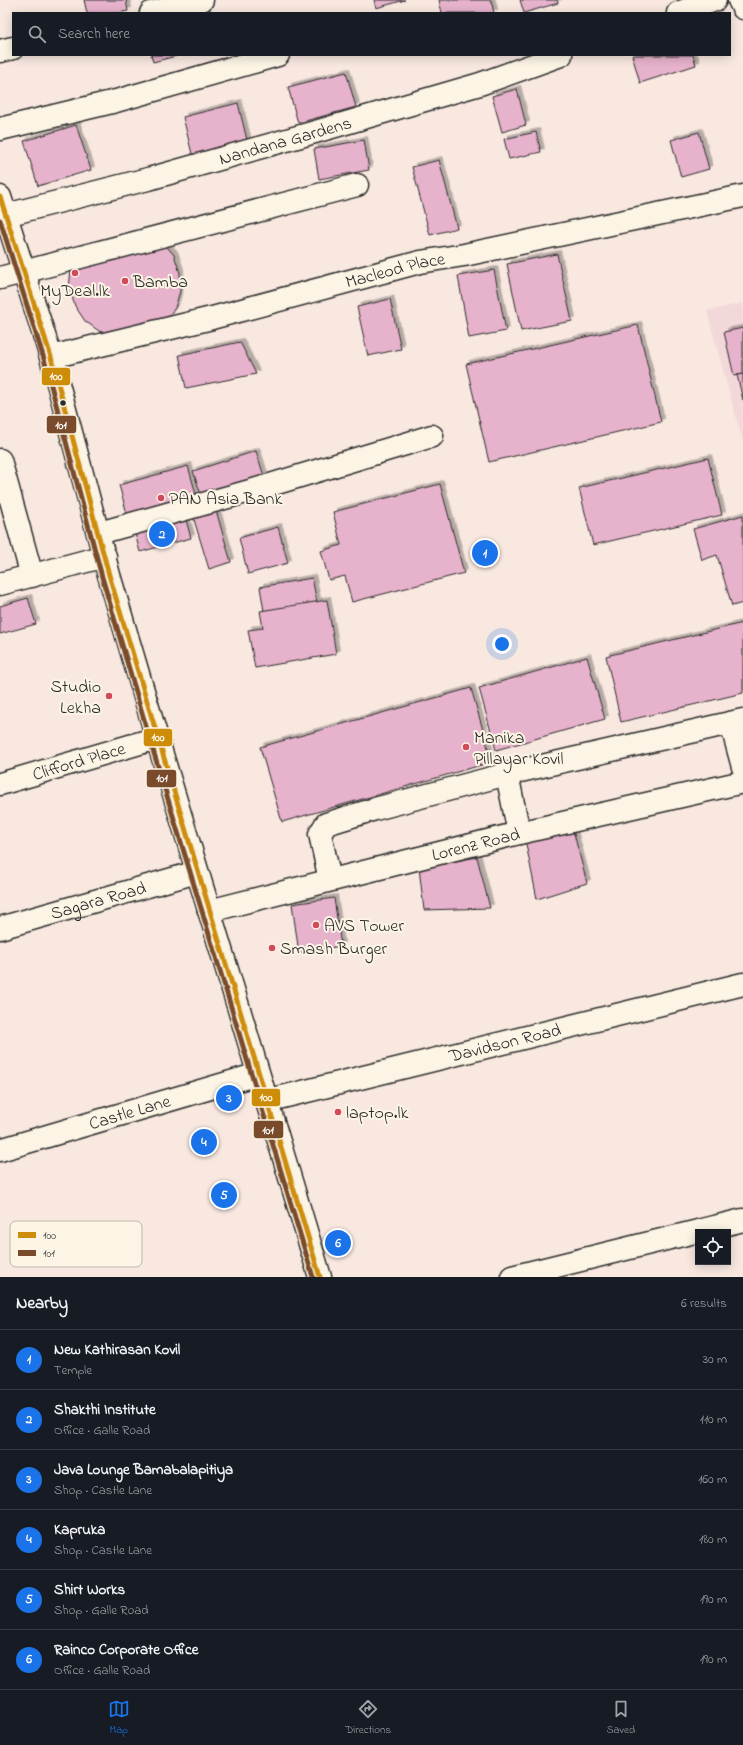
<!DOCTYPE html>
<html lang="en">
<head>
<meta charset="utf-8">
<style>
  :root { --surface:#171b24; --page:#20242c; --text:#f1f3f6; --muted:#9ea1a6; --line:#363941; --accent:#1a73e8 }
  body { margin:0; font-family:"Indie Flower",sans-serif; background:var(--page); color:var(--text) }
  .controls { position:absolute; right:12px; bottom:12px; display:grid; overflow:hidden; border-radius:0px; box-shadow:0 2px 10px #0003 }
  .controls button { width:36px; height:36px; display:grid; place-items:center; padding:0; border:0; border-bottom:1px solid var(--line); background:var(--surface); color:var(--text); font:20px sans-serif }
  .you { position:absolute; left:502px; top:644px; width:14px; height:14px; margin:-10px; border:3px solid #fff; border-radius:50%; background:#1a73e8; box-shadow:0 0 0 6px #1a73e833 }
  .badge { display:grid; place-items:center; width:26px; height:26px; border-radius:50%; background:var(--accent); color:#fff; font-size:13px; font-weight:700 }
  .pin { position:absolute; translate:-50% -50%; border:2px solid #fff; box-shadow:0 1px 4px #0006 }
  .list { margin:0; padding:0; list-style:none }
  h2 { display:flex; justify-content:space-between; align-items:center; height:52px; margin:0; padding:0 16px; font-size:17px }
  h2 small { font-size:13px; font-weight:400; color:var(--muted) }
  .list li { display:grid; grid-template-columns:26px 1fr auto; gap:12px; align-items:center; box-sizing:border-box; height:60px; padding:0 16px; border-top:1px solid var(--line) }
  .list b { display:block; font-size:15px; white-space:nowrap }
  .list p { margin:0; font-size:13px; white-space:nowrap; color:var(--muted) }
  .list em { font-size:13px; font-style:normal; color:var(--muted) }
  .icon { flex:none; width:22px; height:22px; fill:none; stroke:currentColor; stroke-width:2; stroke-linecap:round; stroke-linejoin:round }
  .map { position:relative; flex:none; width:743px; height:1277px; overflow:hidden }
  .search { position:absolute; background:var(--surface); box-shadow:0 2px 10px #0003; left:12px; right:12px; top:12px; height:44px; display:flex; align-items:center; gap:10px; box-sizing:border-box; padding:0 14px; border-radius:0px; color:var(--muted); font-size:15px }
  .sheet { height:412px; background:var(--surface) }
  nav { display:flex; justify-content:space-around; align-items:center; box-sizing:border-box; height:56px; border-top:1px solid var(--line); background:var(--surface); font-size:11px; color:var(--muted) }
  nav a { display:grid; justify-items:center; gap:2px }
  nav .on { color:var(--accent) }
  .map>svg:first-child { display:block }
</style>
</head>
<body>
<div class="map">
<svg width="743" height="1277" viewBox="0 0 743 1277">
  <defs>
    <filter id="shadow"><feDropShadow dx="3.5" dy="-3.5" stdDeviation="0" flood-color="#0004"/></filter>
  </defs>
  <rect width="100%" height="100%" fill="#f8e8e0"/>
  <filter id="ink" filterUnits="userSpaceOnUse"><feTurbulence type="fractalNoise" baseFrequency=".025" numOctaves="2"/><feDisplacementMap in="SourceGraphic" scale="8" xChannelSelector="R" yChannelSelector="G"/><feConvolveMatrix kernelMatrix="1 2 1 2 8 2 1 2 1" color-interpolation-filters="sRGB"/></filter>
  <g filter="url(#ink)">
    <polygon fill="#f3d8da" points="743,303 743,443 707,311"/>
    <g fill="#e7b2cc" stroke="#2b2b2b" filter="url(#shadow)">
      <polygon points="84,0 126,0 128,11 118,13 87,13"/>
      <polygon points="374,0 405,0 376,8"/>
      <polygon points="439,0 491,0 494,13 442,13"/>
      <polygon points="520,0 557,0 558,3 524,13"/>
      <polygon points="151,55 180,55 153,62"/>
      <polygon points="632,55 693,55 696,65 640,83"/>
      <polygon points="346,72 356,107 298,123 288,87"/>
      <polygon points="517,89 526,125 502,132 492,96"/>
      <polygon points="238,103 248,144 193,158 183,117"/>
      <polygon points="76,125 91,170 38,186 24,141"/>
      <polygon points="536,132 541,152 509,159 504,139"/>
      <polygon points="699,132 709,169 681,177 671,140"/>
      <polygon points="364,140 369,170 319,179 314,149"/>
      <polygon points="439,160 457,228 430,235 412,167"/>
      <polygon points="162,241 174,255 180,273 180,291 175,308 164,322 116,337 99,331 85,321 75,306 69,288 71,269"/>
      <polygon points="557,254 572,321 521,331 507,264"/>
      <polygon points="494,270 506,331 469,338 458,276"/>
      <polygon points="390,299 401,349 368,356 357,307"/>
      <polygon points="638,325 661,422 489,462 466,364"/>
      <polygon points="743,328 743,374 734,376 724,332"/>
      <polygon points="240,342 256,374 186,388 179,355"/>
      <polygon points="743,374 743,400 737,375"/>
      <polygon points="256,451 264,476 201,495 193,471"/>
      <polygon points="708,458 722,515 593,545 579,488"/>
      <polygon points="188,466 198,501 129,521 119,485"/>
      <polygon points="440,484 464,573 352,602 345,576 329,580 321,551 341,545 333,512"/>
      <polygon points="215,507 231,562 209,569 192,513"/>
      <polygon points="743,515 743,603 732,606 717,555 702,560 693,529"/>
      <polygon points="185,516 191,538 140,552 134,530"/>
      <polygon points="278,527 288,563 248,574 239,538"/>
      <polygon points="312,578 317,602 264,611 260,587"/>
      <polygon points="28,598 36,624 0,634 0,606"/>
      <polygon points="327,600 336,654 255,668 248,630 263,628 260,611"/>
      <polygon points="743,623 743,693 621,722 606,656"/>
      <polygon points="587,657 605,719 496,750 479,688"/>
      <polygon points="471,688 492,762 282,822 260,747"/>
      <polygon points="573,830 587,883 537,899 525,839"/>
      <polygon points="477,857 490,908 424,910 419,868"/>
      <polygon points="334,898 341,946 299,953 292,904"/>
    </g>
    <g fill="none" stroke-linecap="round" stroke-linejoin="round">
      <g stroke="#2b2b2b" stroke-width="25">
        <g id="minor">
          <polyline points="151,13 202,0"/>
          <polyline points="678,13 715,0"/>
          <polyline points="0,51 13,48"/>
          <polyline points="0,129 116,101 278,55"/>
          <path id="s1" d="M6,215L152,178L315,132L480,84L561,55"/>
          <polyline points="0,278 357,185"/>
          <path id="s2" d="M51,357L212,318L420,262L464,255L743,196"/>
          <polyline points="0,460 32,576"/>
          <polyline points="99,533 257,489 432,436"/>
          <polyline points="0,584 105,556"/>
          <polyline points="731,723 743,767"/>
          <polyline points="507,774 519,833"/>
          <path id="s3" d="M0,784L157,738"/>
          <polyline points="330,880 320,834 326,824 375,809 507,774 743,720"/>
          <path id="s4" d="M209,911L519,833L743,782"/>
          <path id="s5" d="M0,928L197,872"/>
          <path id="s6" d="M266,1101L743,984"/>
          <path id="s7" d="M0,1150L258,1074"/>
          <polyline points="512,1277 743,1220"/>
        </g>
      </g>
      <g stroke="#2b2b2b" stroke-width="25">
        <g id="highway">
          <polyline points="739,0 743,8"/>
          <polyline points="0,197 51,357 109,575 157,738 320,1277"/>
        </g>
      </g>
      <use href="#minor" stroke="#fcf5e5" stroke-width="22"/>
      <use href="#highway" stroke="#fcf5e5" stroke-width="22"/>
      <g stroke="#fcf5e5" stroke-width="8">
        <polyline id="bus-1" points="0,197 51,357 109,575 320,1277"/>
      </g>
      <g stroke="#fcf5e5" stroke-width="8">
        <polyline id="bus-2" points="0,220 44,359 102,577 150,740 313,1277"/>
      </g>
      <use href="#bus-1" stroke="#ce8d09" stroke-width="5"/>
      <use href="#bus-2" stroke="#7a4b2a" stroke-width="5"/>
    </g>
  </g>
  <g fill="#d1495b" stroke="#fcf5e5" stroke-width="1.5">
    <circle cx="75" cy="273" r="4"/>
    <circle cx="125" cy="281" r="4"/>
    <circle cx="161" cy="498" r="4"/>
    <circle cx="109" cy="696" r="4"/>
    <circle cx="466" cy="747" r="4"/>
    <circle cx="316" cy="925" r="4"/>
    <circle cx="272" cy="948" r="4"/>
    <circle cx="338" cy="1112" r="4"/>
  </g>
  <circle fill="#2b2b2b" stroke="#fcf5e5" stroke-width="1.5" cx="63" cy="403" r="3.5"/>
  <g text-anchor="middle" stroke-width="4" stroke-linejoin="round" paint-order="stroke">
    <g font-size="18" fill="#2b2b2b" stroke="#fcf5e5">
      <text dy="6" stroke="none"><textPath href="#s1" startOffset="289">Nandana Gardens</textPath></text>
      <text dy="6" stroke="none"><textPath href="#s2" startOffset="355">Macleod Place</textPath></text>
      <text dy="6" stroke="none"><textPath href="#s3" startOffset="82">Clifford Place</textPath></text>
      <text dy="6" stroke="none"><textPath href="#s4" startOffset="275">Lorenz Road</textPath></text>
      <text dy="6" stroke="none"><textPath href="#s5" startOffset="102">Sagara Road</textPath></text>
      <text dy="6" stroke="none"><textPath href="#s6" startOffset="246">Davidson Road</textPath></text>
      <text dy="6" stroke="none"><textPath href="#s7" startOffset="135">Castle Lane</textPath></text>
    </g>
    <g font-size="18" fill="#2b2b2b" stroke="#fcf5e5" text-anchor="start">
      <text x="133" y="287">Bamba</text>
      <text x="75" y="296" text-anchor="middle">MyDeal.lk</text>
      <text x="169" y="504">PAN Asia Bank</text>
      <text x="101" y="692" text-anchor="end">Studio<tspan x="101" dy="21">Lekha</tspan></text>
      <text x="474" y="743">Manika<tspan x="474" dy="21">Pillayar Kovil</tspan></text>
      <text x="324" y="931">AVS Tower</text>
      <text x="280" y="954">Smash Burger</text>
      <text x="346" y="1118">laptop.lk</text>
    </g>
  </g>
  <rect x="10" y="1221" width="132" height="46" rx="6" fill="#fcf5e5" stroke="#bdb8ad" stroke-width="1"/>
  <rect x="18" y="1232" width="18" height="6" fill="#ce8d09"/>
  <rect x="18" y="1250" width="18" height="6" fill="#7a4b2a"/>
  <g font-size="11" fill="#2b2b2b">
    <text x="43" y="1239">100</text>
    <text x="43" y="1257">101</text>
  </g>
  <g stroke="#fcf5e5" stroke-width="1.5">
    <rect x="41" y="367" width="30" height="19" rx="4" fill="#ce8d09"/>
    <rect x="46" y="415" width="31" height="19" rx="4" fill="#7a4b2a"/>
    <rect x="143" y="728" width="30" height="19" rx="4" fill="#ce8d09"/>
    <rect x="146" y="769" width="31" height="19" rx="4" fill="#7a4b2a"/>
    <rect x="251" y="1088" width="30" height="19" rx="4" fill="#ce8d09"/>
    <rect x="253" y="1120" width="31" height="19" rx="4" fill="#7a4b2a"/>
  </g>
  <g font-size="11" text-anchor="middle" font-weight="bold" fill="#fff">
    <text x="56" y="380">100</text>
    <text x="61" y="429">101</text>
    <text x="158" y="741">100</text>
    <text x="162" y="782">101</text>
    <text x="266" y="1101">100</text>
    <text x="268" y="1134">101</text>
  </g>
</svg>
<div class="controls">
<button><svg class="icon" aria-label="locate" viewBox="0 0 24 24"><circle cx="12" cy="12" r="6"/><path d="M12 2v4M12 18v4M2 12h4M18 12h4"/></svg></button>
</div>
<div class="you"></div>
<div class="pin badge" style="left:485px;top:553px">1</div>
<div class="pin badge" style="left:162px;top:534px">2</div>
<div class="pin badge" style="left:229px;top:1098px">3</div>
<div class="pin badge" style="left:204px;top:1142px">4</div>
<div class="pin badge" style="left:224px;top:1195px">5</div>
<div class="pin badge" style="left:338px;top:1243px">6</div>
<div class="search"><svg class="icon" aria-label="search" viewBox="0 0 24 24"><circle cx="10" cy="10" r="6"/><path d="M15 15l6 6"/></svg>Search here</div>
</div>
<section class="sheet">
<h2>Nearby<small>6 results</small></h2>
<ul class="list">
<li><span class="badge">1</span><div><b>New Kathirasan Kovil</b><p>Temple</p></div><em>30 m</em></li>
<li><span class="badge">2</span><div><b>Shakthi Institute</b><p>Office · Galle Road</p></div><em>110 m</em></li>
<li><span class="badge">3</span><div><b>Java Lounge Bamabalapitiya</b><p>Shop · Castle Lane</p></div><em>160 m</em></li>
<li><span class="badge">4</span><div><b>Kapruka</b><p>Shop · Castle Lane</p></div><em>180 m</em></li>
<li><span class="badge">5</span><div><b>Shirt Works</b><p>Shop · Galle Road</p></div><em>190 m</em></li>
<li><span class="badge">6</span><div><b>Rainco Corporate Office</b><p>Office · Galle Road</p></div><em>190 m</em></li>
</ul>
</section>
<nav>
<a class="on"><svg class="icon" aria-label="map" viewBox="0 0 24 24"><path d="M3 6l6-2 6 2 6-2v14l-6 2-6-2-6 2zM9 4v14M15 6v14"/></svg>Map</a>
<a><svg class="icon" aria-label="directions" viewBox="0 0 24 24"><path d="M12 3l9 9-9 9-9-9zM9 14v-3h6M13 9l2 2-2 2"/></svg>Directions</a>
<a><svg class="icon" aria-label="saved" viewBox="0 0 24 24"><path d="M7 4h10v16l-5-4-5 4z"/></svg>Saved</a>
</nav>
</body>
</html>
